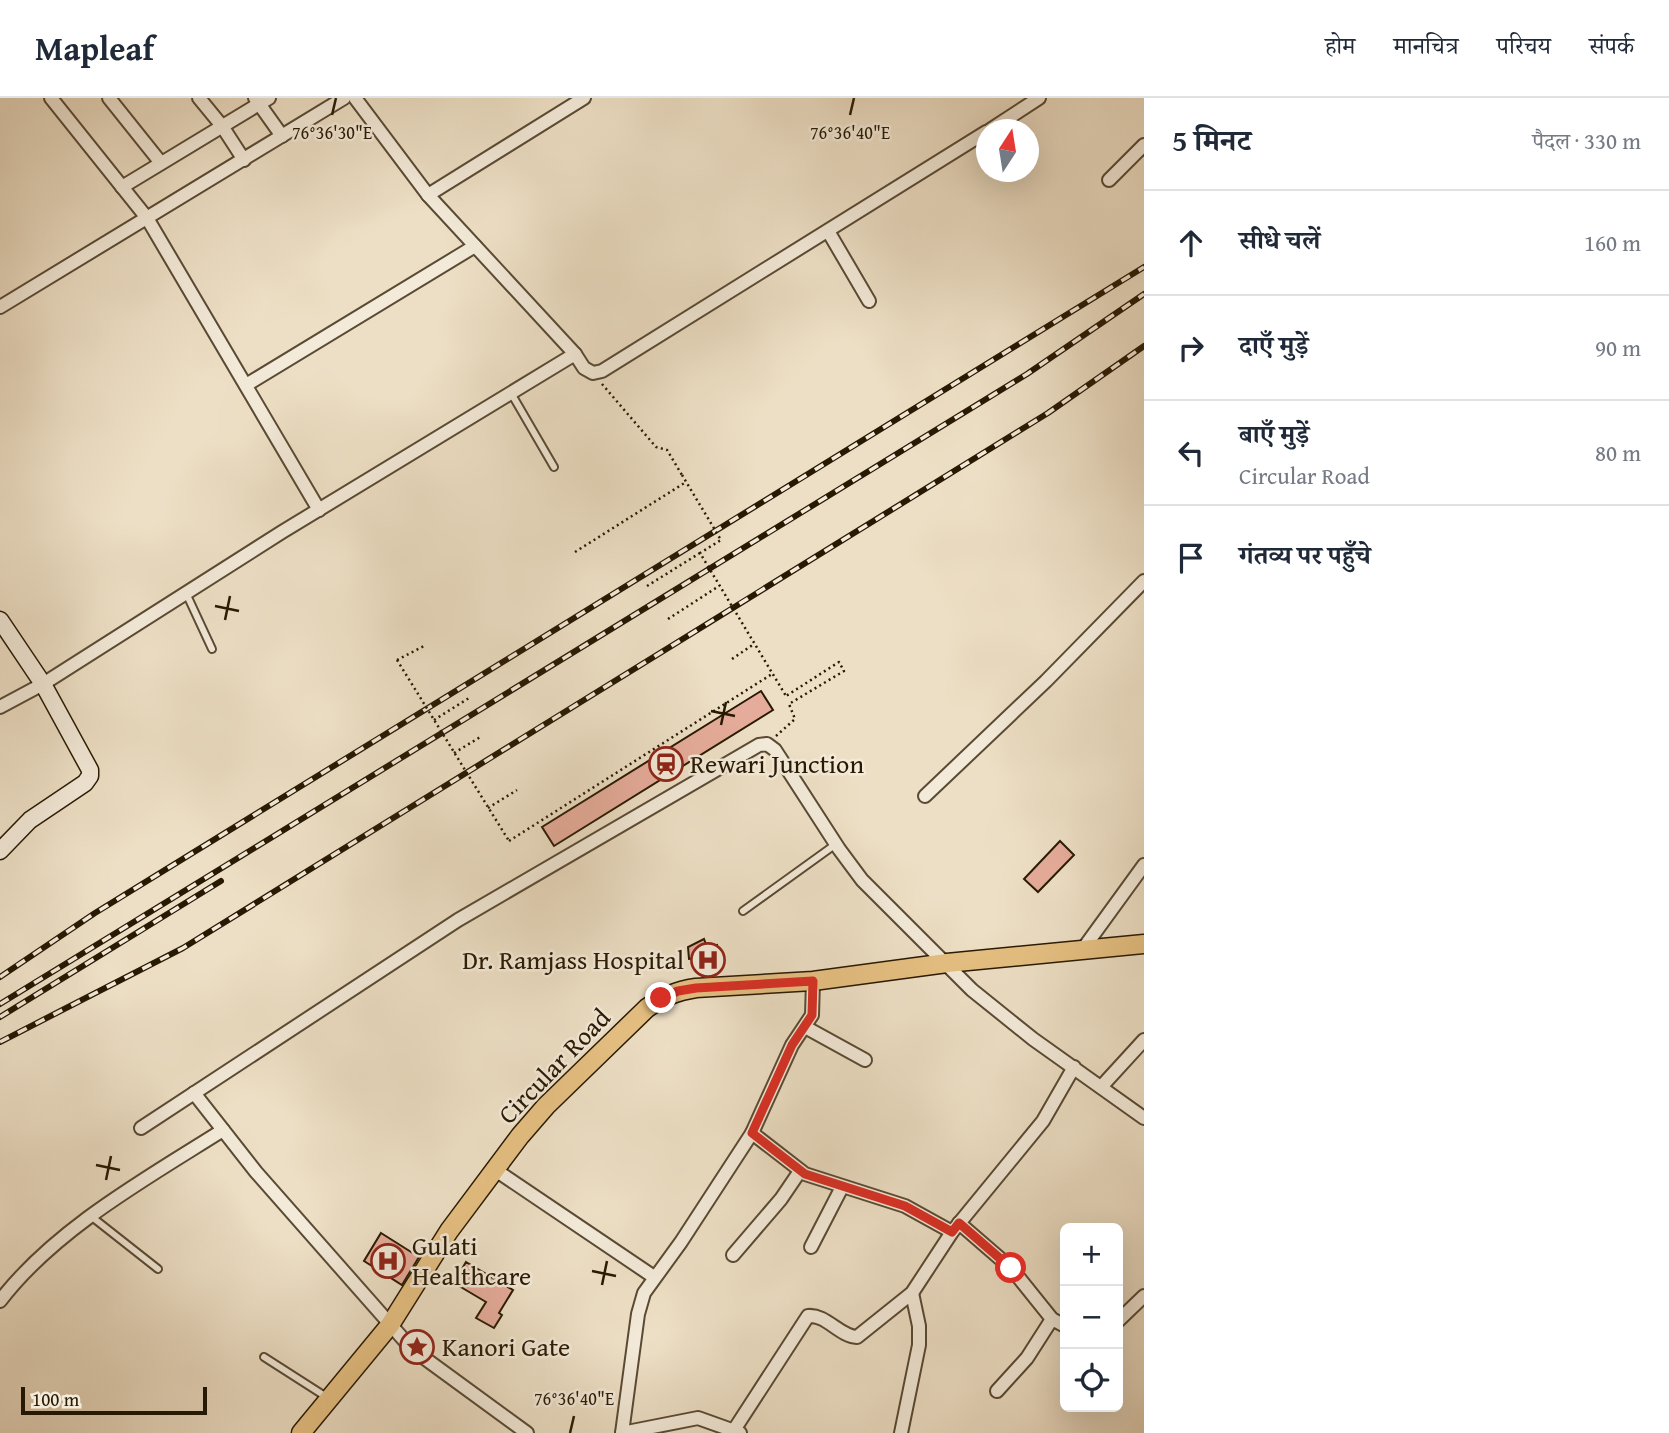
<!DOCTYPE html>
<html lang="hi">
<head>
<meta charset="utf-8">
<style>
  :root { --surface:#fff; --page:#f2f2f3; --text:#1f2937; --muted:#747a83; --line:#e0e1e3 }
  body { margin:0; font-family:"Gentium Book Plus","Noto Serif Devanagari",serif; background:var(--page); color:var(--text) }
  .controls { position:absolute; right:21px; bottom:21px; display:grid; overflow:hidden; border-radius:10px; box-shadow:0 7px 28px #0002 }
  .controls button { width:63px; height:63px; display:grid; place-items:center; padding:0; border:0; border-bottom:2px solid var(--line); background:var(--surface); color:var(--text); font:35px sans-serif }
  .compass { position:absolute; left:976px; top:21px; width:63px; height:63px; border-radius:50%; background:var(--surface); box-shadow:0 7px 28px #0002; rotate:12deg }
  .scale { position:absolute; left:21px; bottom:18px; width:186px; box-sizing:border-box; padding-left:7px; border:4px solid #281903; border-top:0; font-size:19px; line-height:24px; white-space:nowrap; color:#281903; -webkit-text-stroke:5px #f3ead9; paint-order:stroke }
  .stop { position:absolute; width:21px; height:21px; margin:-16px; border:5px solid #d93025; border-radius:50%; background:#fff }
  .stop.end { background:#d93025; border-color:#fff; box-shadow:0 2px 7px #0008 }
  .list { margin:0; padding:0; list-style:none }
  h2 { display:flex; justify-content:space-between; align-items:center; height:91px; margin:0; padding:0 28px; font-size:30px }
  h2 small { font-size:23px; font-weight:400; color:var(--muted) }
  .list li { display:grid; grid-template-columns:46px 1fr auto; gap:21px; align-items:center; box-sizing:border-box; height:105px; padding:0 28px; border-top:2px solid var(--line) }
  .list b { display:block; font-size:26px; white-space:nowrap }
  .list p { margin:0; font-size:23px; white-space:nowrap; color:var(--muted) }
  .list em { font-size:23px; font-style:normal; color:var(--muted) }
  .icon { flex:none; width:38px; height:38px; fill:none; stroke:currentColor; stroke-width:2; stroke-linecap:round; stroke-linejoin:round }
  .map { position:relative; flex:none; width:1144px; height:1335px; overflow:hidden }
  header { display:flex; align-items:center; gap:42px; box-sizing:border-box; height:98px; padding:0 35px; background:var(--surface); border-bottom:2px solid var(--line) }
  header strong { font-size:33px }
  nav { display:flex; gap:38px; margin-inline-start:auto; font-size:24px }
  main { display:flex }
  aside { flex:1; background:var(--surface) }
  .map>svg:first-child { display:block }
</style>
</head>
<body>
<header>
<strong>Mapleaf</strong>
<nav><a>होम</a><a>मानचित्र</a><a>परिचय</a><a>संपर्क</a></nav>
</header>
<main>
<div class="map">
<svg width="1144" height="1335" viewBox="0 0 1144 1335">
  <rect width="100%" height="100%" fill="#eddfc5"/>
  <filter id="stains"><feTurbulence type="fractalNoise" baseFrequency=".00286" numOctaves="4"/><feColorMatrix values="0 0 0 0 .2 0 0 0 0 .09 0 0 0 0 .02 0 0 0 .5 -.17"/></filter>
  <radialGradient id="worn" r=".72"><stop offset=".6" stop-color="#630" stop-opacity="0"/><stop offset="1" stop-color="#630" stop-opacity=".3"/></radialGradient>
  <g fill="#e6ac9b" stroke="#281903" stroke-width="2">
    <polygon points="761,593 773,612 554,748 542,729"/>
    <polygon points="1060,743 1074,757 1038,794 1024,781"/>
    <polygon points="704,841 707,849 717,847 718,869 700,869 698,860 689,861 688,849"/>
    <polygon points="381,1135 419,1159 402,1187 364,1163"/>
    <polygon points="466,1164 513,1192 499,1215 502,1217 494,1230 476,1220 486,1204 454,1185"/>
  </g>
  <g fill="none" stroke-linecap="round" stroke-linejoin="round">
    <g stroke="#594a34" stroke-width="10">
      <g id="lane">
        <polyline points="511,295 554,369"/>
        <polyline points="186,495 212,551"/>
        <polyline points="743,813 836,746"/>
        <polyline points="92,1119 158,1171"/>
        <polyline points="264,1259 328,1300"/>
      </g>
    </g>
    <g stroke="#594a34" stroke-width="16">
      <g id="street">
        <polyline points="51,0 147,120 319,412"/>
        <polyline points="109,0 161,65"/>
        <polyline points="199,0 222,28 244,62"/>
        <polyline points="255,0 282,38"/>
        <polyline points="355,0 428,97 575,256 584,270 593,275 602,273 986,34"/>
        <polyline points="990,32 1039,0"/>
        <polyline points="1109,82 1144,47"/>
        <polyline points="122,89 269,0"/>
        <polyline points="428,97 584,0"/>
        <polyline points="828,133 869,203"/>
        <polyline points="0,209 344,0"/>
        <polyline points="246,287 475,148"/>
        <polyline points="0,609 43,586 282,434 575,256"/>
        <polyline points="925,698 1046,583 1144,483"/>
        <polyline points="1083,851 1144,767"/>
        <polyline points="805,929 865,962"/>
        <polyline points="1101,989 1144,942"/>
        <polyline points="194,995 256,1074 412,1251 527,1335"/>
        <polyline points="141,1030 458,822 759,647 767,646 775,652 839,751 862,782 972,892 1033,941 1144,1020"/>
        <polyline points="752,1035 805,1076 905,1108 952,1134"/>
        <polyline points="494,1071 654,1179"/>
        <polyline points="959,1125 1011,1170 1052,1221 1065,1228"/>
        <polyline points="811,1149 842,1089"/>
        <polyline points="733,1157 781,1101 800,1073"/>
        <path d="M0,1203C55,1131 147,1080 223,1032"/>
        <polyline points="1118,1223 1144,1198"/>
        <polyline points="997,1293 1027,1260 1052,1221"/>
        <path d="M734,1332L808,1218C826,1216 839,1238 857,1239L912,1195L952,1134L1043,1023L1074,969"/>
        <polyline points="622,1335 638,1216 644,1195 681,1144 752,1035 792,947 812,917 813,883"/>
        <polyline points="622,1335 698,1320 740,1335"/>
        <polyline points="901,1335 919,1247 919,1228 912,1195"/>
      </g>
    </g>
    <g stroke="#281903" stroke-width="19">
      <polyline id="secondary" points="0,522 43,586 90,672 90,678 85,685 30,722 0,753"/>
    </g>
    <g stroke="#281903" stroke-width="21">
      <path id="primary" d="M301,1335L390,1227L449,1133L520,1038L546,1008L647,910C663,899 676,893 696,890L813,883L947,865L1144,846"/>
    </g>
    <g stroke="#281903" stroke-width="2.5" stroke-dasharray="2 3.5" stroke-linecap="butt">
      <polyline points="602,286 656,349 667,352 682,377"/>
      <polyline points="575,454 686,384"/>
      <polyline points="647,488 700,455"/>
      <polyline points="668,521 719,488"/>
      <polyline points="732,561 754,546"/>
      <polyline points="397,562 426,547"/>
      <polyline points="434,622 469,600"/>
      <polyline points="776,638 795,621 789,606 844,573 839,564 786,598"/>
      <polyline points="454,655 482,638"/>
      <polyline points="488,710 517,692"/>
      <polyline points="509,743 772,576"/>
    </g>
    <use href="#lane" stroke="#f3ead9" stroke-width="6"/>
    <use href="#street" stroke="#f3ead9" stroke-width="12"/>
    <use href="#secondary" stroke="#f3ead9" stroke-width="16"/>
    <use href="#primary" stroke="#e6c082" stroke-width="18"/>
    <g stroke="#281903" stroke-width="6">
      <g id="rail">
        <polyline points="0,879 95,815 1144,169"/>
        <polyline points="0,906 1027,276 1144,196"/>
        <polyline points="0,919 221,783"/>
        <polyline points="0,944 183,850 1048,315 1144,248"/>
      </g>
    </g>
    <use href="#rail" stroke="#f3ead9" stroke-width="3.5" stroke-dasharray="10" stroke-linecap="butt"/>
    <g stroke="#281903" stroke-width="2.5" stroke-dasharray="2 3.5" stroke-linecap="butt">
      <polyline points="682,377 721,442 700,455 786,598"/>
      <polyline points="397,562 509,743"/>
    </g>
  </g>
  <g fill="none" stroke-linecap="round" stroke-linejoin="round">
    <polyline stroke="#d93025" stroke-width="9" points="661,900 678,893 696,890 813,883 812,917 792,947 752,1035 805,1076 905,1108 952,1134 959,1125 1011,1170"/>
  </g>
  <path fill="none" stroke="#281903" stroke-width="2.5" d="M332,17L336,0M850,17L854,0M215,508L239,513M225,522L230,498M711,613L735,618M721,627L726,604M96,1067L120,1072M106,1082L111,1058M592,1173L616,1178M602,1187L607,1163M570,1335L574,1318"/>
  <defs>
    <g id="station-ring" transform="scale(1.75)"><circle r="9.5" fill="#f3ead9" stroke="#8f2418" stroke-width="1.5"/><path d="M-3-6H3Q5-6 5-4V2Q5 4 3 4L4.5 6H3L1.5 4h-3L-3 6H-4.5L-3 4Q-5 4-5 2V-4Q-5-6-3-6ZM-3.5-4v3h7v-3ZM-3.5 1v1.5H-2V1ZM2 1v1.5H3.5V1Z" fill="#8f2418"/></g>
    <g id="hospital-ring" transform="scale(1.75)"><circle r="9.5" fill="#f3ead9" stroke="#8f2418" stroke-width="1.5"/><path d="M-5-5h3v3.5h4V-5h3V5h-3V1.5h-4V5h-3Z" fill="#8f2418"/></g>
    <g id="sight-ring" transform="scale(1.75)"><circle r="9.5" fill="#f3ead9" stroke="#8f2418" stroke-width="1.5"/><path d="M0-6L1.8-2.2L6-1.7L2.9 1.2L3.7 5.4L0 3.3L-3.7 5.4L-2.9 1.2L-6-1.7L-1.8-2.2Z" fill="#8f2418"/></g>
  </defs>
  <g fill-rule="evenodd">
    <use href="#station-ring" x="666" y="666"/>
    <use href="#hospital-ring" x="708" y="862"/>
    <use href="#hospital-ring" x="388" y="1163"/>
    <use href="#sight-ring" x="417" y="1249"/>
  </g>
  <g text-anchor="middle" stroke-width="5" stroke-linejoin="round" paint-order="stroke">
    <g font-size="26" fill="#281903" stroke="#f3ead9" text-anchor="start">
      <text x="690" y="675">Rewari Junction</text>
      <text x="684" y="871" text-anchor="end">Dr. Ramjass Hospital</text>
      <text x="412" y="1157">Gulati<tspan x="412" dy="30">Healthcare</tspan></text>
      <text x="442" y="1258">Kanori Gate</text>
    </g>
    <g font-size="26" fill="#281903" stroke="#f3ead9">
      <text transform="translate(554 968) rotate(-46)" y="9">Circular Road</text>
    </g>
  </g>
  <g font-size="18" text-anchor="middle" fill="#281903" stroke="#f3ead9" stroke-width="5" stroke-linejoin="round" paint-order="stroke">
    <text x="332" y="41">76°36'30"E</text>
    <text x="850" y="41">76°36'40"E</text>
    <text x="574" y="1307">76°36'40"E</text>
  </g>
  <rect width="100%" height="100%" filter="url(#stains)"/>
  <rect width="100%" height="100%" fill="url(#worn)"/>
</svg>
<div class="controls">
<button>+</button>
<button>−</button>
<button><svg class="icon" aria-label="locate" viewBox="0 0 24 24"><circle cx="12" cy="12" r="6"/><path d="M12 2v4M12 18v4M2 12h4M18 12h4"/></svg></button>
</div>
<svg class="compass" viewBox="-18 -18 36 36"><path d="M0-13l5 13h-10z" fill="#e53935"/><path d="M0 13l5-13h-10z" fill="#747a83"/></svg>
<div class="scale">100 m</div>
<div class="stop" style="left:1011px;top:1170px"></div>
<div class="stop end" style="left:661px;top:900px"></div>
</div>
<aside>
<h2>5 मिनट<small>पैदल · 330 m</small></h2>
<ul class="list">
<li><svg class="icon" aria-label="ahead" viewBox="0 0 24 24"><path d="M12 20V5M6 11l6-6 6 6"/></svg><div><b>सीधे चलें</b></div><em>160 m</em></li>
<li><svg class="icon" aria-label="right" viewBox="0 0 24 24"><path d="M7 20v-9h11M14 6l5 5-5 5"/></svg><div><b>दाएँ मुड़ें</b></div><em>90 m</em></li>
<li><svg class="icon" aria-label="left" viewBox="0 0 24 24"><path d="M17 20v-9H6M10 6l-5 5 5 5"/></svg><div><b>बाएँ मुड़ें</b><p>Circular Road</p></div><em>80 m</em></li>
<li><svg class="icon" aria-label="arrive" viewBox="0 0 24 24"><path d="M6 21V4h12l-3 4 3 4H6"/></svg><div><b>गंतव्य पर पहुँचे</b></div></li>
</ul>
</aside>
</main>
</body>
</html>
